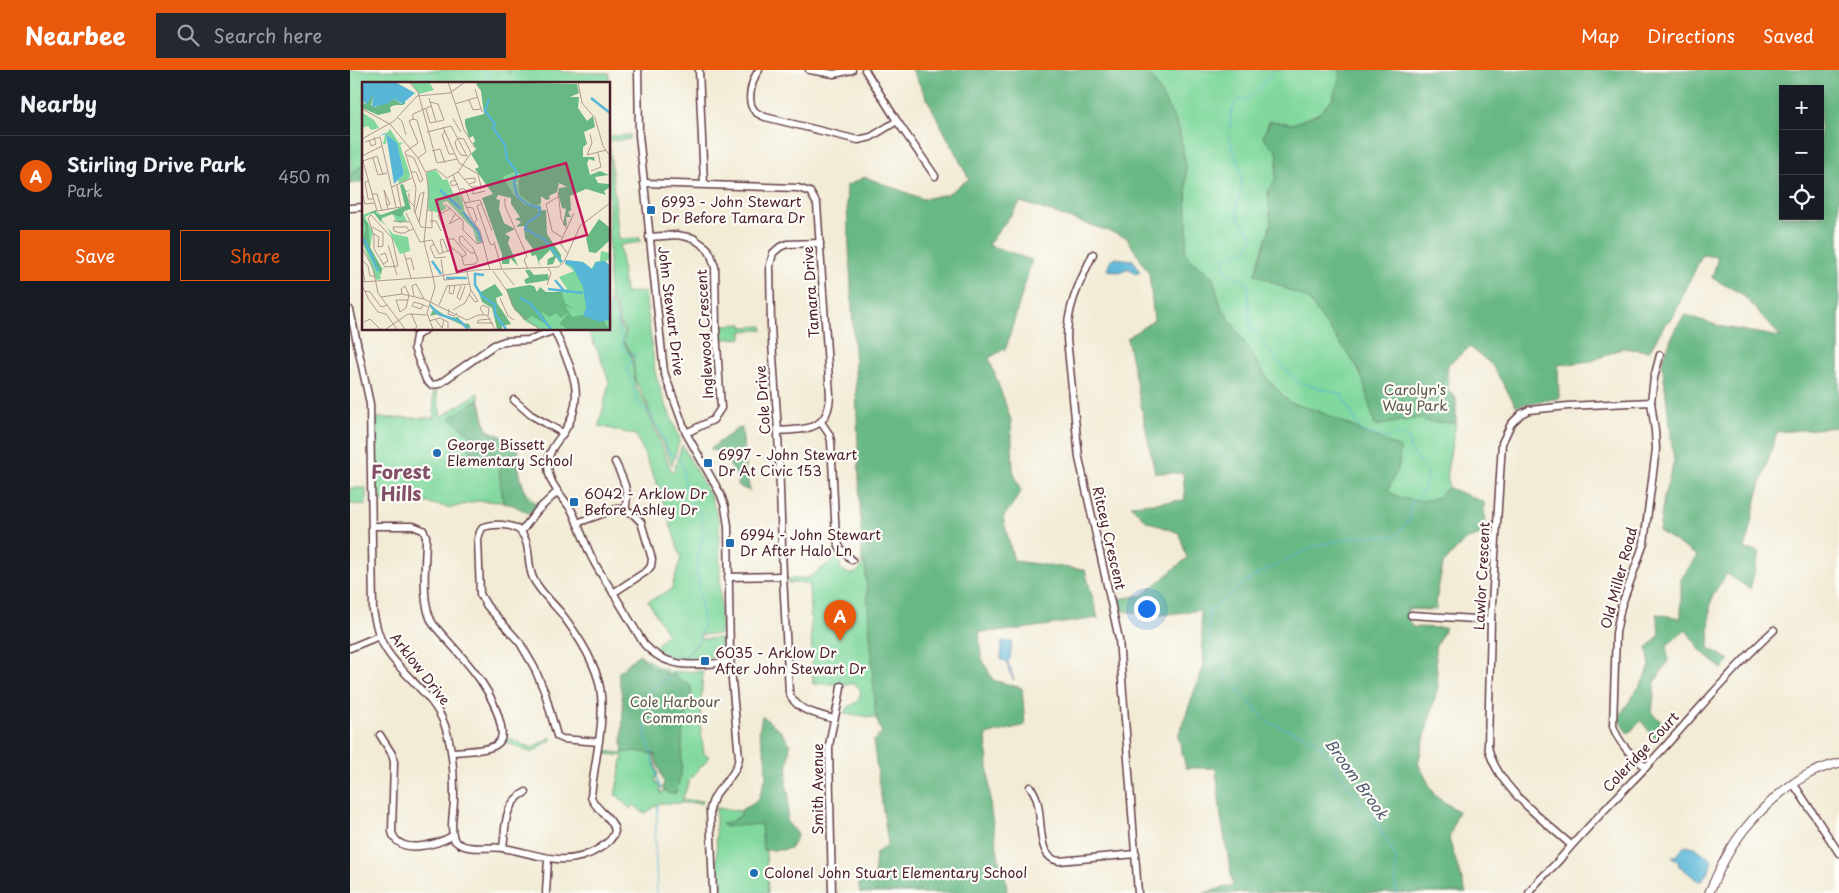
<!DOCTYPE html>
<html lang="en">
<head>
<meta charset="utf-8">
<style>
  :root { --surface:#171b24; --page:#242831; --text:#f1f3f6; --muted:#9ea1a6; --line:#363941; --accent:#ea580c }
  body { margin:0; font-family:"Playpen Sans",sans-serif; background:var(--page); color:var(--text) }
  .controls { position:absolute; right:15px; top:15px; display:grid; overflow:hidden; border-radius:0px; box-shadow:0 2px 8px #0003 }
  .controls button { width:45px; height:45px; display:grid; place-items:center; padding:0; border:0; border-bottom:1px solid var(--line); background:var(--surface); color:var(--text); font:25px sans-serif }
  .you { position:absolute; left:796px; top:538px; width:18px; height:18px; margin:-12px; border:4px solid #fff; border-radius:50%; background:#1a73e8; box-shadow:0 0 0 8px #1a73e833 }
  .badge { display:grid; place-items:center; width:32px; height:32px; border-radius:50%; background:var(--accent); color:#fff; font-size:16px; font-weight:700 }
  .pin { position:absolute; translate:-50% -41px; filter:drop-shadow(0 1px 2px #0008) }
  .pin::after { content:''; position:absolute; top:26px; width:18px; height:15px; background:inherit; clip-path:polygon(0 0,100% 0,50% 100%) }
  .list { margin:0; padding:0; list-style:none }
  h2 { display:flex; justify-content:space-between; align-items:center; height:65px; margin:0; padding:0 20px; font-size:21px }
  h2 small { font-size:16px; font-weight:400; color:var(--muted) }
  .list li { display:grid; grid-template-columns:32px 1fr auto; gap:15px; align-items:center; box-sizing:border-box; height:80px; padding:0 20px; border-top:1px solid var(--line) }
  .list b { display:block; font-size:19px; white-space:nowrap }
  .list p { margin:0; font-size:16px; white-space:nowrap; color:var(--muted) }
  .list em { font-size:16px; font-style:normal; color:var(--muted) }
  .actions { display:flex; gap:10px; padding:15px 20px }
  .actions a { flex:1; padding:11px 0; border:1px solid var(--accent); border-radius:0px; text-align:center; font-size:18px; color:var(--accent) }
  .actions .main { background:var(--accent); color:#fff }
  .icon { flex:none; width:28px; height:28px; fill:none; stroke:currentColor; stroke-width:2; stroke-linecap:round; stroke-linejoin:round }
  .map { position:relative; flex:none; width:1489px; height:823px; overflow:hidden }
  header { display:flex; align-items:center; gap:30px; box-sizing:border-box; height:70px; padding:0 25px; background:var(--accent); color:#fff }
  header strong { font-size:24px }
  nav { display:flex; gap:28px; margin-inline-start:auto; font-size:18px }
  .search { width:350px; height:45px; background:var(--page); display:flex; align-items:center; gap:12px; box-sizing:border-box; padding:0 18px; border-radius:0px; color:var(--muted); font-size:19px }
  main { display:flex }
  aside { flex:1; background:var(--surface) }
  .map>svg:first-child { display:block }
</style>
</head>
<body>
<header>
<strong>Nearbee</strong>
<div class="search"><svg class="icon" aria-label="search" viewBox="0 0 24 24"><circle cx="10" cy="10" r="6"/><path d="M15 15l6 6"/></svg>Search here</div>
<nav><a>Map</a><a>Directions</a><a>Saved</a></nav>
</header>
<main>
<aside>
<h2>Nearby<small></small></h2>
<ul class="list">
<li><span class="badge">A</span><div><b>Stirling Drive Park</b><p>Park</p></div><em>450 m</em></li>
</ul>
<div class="actions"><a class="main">Save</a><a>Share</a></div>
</aside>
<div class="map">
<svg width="1489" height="823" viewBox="0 0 1489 823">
  <rect width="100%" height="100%" fill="#fdfcf7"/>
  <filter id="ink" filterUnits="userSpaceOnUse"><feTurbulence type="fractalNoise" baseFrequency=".02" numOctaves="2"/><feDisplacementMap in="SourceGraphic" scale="10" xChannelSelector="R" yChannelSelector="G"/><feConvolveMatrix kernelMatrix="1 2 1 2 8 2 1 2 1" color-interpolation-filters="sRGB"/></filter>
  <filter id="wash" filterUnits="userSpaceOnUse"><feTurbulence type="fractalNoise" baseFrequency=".0096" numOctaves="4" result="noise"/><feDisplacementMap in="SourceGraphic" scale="20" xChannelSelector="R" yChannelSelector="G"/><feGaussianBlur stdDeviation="1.12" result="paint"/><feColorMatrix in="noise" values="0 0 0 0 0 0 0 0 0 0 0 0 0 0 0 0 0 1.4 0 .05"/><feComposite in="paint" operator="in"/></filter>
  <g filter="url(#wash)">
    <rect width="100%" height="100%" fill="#f2ebd5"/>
    <g fill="#80d89d" stroke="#657c64">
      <polygon points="0,0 159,0 159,4 160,0 211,0 212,2 259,3 259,38 259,14 14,14 14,111 0,114"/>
      <polygon points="796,0 989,0 991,2 983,28 970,43 943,54 919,51 913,68 925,79 928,85 925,111 918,123 921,154 905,204 958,229 1006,295 1012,307 1098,294 1095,352 1106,353 1097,401 1099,418 1092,423 1086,540 1054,539 1023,366 970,342 939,332 918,310 871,236 862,206 840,190 835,182 837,167 836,97 829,58 804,11"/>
      <polygon points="259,43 259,66 280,65 280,69 259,71 269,170 290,168 290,172 270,175 275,223 295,222 305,302 313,328 330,369 322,395 299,341 298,335 285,310 283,287 273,270 273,272 281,285 286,317 296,334 298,342 322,402 323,403 332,375 361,427 369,451 371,564 351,565 351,563 350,569 371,568 372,584 369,587 333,589 348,574 332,589 318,586 305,578 317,563 298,531 321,520 331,488 308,416 286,365 249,356 259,312 250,286 237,259 259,259 259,230 265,237 270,257 275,261 274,269 276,261 271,255 267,238 259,227"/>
      <polygon points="371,253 374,255 392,254 392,257 412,256 413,260 392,261 392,268 375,269 372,271"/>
      <path d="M83,322H86L91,347L128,323L136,359L166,373C169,393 168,420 186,433L195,428L181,441L158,432L127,431L101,438L69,431H27L26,348H84Z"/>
      <polygon points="0,418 16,418 16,435 0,434"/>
      <path d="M488,487L491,499L499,504C506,505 511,500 512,493H515L526,648L494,643C499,632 513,635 510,619L505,614H463L459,513H438V509L458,508Z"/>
      <polygon points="289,584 306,596 318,601 316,604 301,678 308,704 305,710 310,718 311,725 315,716 316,609 320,602 353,601 350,653 354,684 358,685 358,689 340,709 332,730 353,731 353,733 309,733 295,744 284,735 280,739 268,726 265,725 273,686 252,683 253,681 273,683 276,657 271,601"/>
      <polygon points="200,667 202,669 182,683 155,672 157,668 183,678"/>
      <polygon points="366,738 414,744 418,823 367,823"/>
    </g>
    <g fill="#68b884" stroke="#596c58" fill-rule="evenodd">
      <path d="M562,0H796L804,11L829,58L836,97L837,167L835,182L840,190L862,206L871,236L918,310L939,332L970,342L1050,378L1049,396L1038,420C1047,430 1073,433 1085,428C1090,426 1095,421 1099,418L1134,432L1135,464L1115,470L1093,494L1085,535L1081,539H1057L1058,548L1062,557L1096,558L1085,577L1088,616L1068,693L1085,726L1108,741L1099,769L1116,823H854L883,815L871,747L866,698H836L828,666L854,595L850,540L812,545L769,541L767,529L793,525L837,488L829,463L796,451L781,435L835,430L833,403H805L777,268L804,250L799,203L776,167L671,132L638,175L682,190L656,278L639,288L661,350L663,400L671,422L653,448L664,491L735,500L748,548L657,561L629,562L631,587L643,610L672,618L675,655L636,665L641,742L649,790L655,802L657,823H510L508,808L524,810L526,783L538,774L523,671L532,663L526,648L515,493H512L506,319L496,116L515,107L573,129L592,125H596L619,109Z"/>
      <path d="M989,0H1489V357L1427,362L1407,426L1395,479L1410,482L1400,519L1377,504L1363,524L1360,538L1359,578L1380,590L1372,599L1351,581L1336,560L1317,575L1318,591L1305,612L1302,644L1319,657L1306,670L1291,651L1278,664L1268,648L1291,614L1300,596L1297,578L1310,564L1306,544L1331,548V509L1347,486L1309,461L1314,426L1324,391L1312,292L1325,259L1335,245L1373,257L1431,267L1392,224L1362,208L1368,187L1352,185L1323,247L1315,254L1299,281L1272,278L1242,291L1208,295L1209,328L1166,336L1142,295L1120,277L1096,296L1093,315L1106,328V353L1079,352L1069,348L1025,356L1013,310L1006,295L958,229L905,204L921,154L918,122L925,111L928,85L925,79L913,68L920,51L943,54L970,43L983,28L991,2ZM1433,19H1470V146H1433Z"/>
      <polygon points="14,93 14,111 0,114 0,105"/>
      <path d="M128,329L137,361L168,376C168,390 169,416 177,428C179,432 183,433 187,435L180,444L163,435L153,433L147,383L120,382L119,371L123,367L100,348Z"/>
      <polygon points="392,358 395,396 400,421 392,418 388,415 387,407 373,384 360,379 387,359"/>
      <polygon points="289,584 301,597 315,603 325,605 331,610 341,616 343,636 333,650 331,704 326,723 319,724 312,718 314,713 304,684 284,681 273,683 272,674 273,633 268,603"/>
      <polygon points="412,646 430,660 440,674 436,714 439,725 437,752 448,764 441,778 432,780 413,780 411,754 375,757 372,754 379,753 390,746 392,739 403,734 409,728 416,706 415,686 409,661"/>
    </g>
    <g fill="#58b6d7" stroke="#516a81">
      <polygon points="766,188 783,190 790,202 786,204 780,199 776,199 770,202 757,200 761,189"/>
      <polygon points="652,571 662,572 660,589 658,592 664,610 659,602 656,591 651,590"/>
      <polygon points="1334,776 1345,777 1362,790 1359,801 1350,812 1328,795 1329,791 1322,787 1327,785"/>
    </g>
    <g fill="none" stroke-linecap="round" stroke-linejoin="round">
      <g stroke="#58b6d7" stroke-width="1">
        <polyline points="133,0 143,14"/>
        <path d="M923,0C914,14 905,29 887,31L881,42L879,68L889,96L892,112L887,137L889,149L903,166L898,179L875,189V200L898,214L900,256L928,291L947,312L991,324L1012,362L1035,368L1050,364L1058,367L1060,379L1077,402L1076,414L1073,421L1060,435V449L1046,466H1010L965,476L904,506L858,541L860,570L875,606L918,652L967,671L1006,726L1019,739L1046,788V823"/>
        <path d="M259,238L268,244C265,258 273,264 273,278L279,285L282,283L284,284L285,287L278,295L277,299L285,321L287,332L301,344L302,350L310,359L318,382L329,389L333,397L336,422L350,444L354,455L347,498L353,555L348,572L330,592"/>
        <polyline points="298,623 327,599 328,596"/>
        <polyline points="294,630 296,663 309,714 311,718"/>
        <polyline points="307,823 305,770 308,735"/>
      </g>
    </g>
  </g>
  <g filter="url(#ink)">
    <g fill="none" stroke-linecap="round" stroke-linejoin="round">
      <g stroke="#633e44" stroke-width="9">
        <g id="minor">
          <path d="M288,0L289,65L314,302L336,363L371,425L375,437L378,456L380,588L389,688C385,711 364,716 360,740L363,823"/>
          <polyline points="349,0 354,114"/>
          <path d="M409,0C402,9 396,31 404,40C406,44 411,45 415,47L508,70L521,67L547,51"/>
          <polyline points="459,0 484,4 502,0"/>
          <polyline points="515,0 547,51 585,106"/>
          <path d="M294,113L448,118L460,122L467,134L480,325C479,361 456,359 428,361"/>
          <polyline points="0,138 14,137"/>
          <polyline points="299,167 327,165 343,168 357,178 361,185 365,197 366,259 371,338 363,350 336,363"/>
          <path d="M470,173L437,174L430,177L423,183L420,195L421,257L428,361L433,506L439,622C445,641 466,643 483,649"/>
          <path d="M743,184C729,214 717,236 717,269L729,388L769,569L788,823"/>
          <path d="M0,240L20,334L23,541C26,555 29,569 37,581C54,607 85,626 95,656C103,680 104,704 104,729C104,741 99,759 105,771C117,782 138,776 153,778C189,784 216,800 250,778C257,773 263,769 265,761C263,747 245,740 241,727C244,690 256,654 250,617C245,591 227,564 211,543C202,532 189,521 183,508C176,493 182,474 170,461C161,453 144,454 133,457L130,462L128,469L130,524L137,536L170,573L184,597L195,623L207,666L212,669L249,672"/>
          <polyline points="76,259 66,266 64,278 76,310 81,315 89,314 144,275 155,271 178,270 205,260"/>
          <path d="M204,259C219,296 239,324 214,362C206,373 198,381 198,395C198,415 213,426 222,441C230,457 235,475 243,490C248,500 255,510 261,519C272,537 283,556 294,574C318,601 348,595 380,592"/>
          <polyline points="164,330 181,345 213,363"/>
          <polyline points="471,352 479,364 481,371 486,468 490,478 502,490"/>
          <path d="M265,392C273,409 280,421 275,440"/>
          <polyline points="227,453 266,439 272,439 283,444 291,452 302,489 301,496 297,501 263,523"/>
          <path d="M22,456H63L73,460L76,466C76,491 70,533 83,554C110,586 142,614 151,656C152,663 153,670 147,674C140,681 112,681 102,682"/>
          <polyline points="171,462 187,441 207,422"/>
          <polyline points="378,507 433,506"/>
          <polyline points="1061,545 1141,550"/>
          <polyline points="0,578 29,566"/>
          <path d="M30,665L42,684L44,692L42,762C48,786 87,775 102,766"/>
          <path d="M1296,697C1282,687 1268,672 1263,656L1266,563L1271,537L1294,473L1306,379L1305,361L1301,332L1304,308L1310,285"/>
          <polyline points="1443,713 1489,783"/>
          <path d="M680,717C698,735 681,787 709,791L786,784"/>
          <path d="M1221,775C1192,749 1145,715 1138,676L1141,550L1152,373L1161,354L1171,344L1179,340L1218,336L1301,332"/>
          <path d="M153,778C156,756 153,733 176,722"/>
          <polyline points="196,823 198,789"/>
          <path d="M482,823L479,678C481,656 489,637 491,616"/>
          <path d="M1179,823C1187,810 1200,801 1210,789C1237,757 1267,727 1296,697C1339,652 1378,602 1424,560"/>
        </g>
      </g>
      <g stroke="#633e44" stroke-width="10">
        <path id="major" d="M1359,823C1377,781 1391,757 1426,727C1447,709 1462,700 1489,693"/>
      </g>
      <use href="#minor" stroke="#fff" stroke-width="6"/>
      <use href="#major" stroke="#fff" stroke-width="8"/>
    </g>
  </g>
  <g fill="#1f6fb2" stroke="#fdfcf7" stroke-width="2">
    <rect x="296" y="135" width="10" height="10" rx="2.5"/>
    <circle cx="87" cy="383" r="5"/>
    <rect x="353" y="388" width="10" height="10" rx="2.5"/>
    <rect x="219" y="427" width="10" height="10" rx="2.5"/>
    <rect x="375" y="468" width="10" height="10" rx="2.5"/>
    <rect x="350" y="586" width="10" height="10" rx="2.5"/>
    <circle cx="404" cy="803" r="5"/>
  </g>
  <g text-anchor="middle" stroke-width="4.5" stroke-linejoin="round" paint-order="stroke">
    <g font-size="14" fill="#4a1f2b" stroke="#fdfcf7" text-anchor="start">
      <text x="311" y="137">6993 - John Stewart<tspan x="311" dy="16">Dr Before Tamara Dr</tspan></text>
      <text x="97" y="380">George Bissett<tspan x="97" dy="16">Elementary School</tspan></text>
      <text x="368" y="390">6997 - John Stewart<tspan x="368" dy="16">Dr At Civic 153</tspan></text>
      <text x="234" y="429">6042 - Arklow Dr<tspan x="234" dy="16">Before Ashley Dr</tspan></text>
      <text x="390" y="470">6994 - John Stewart<tspan x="390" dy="16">Dr After Halo Ln</tspan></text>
      <text x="365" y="588">6035 - Arklow Dr<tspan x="365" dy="16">After John Stewart Dr</tspan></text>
      <text x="414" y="808">Colonel John Stuart Elementary School</text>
    </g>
    <g font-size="14" fill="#4a1f2b" stroke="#fdfcf7">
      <text transform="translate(461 222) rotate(-94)" y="5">Tamara Drive</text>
      <text transform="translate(321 241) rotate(83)" y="5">John Stewart Drive</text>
      <text transform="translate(355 264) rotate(-93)" y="5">Inglewood Crescent</text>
      <text transform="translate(413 330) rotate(-94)" y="5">Cole Drive</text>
      <text transform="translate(759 468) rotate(77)" y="5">Ritcey Crescent</text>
      <text transform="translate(1132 506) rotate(-87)" y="5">Lawlor Crescent</text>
      <text transform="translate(1269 508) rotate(-75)" y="5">Old Miller Road</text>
      <text transform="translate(70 599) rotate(52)" y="5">Arklow Drive</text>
      <text transform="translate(1291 682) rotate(-47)" y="5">Coleridge Court</text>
      <text transform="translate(468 719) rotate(-90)" y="5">Smith Avenue</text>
    </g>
    <g font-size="14" fill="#5a564d" stroke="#fdfcf7">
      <text x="1065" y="325">Carolyn's<tspan x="1065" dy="16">Way Park</tspan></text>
      <text x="325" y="637">Cole Harbour<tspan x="325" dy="16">Commons</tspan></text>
    </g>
    <g font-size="15" font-style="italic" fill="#505b70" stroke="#fdfcf7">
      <text transform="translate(1006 709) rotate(54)" y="5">Broom Brook</text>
    </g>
    <g font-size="19" font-weight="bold" fill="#814f68" stroke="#fdfcf7">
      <text x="51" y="409">Forest<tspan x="51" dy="22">Hills</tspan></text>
    </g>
  </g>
  <g transform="translate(12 12)">
    <rect width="248" height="248" fill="#f2ebd5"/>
    <path d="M48,0H67L72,8L57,12ZM1,31L12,38L17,46L9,48L6,44L0,46ZM28,47L37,61L42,60L38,63L48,92L47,97L37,102L36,98L42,92L35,63L25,52L24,62H21L23,53ZM74,88L81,98L85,97L92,113L97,112L100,117L103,131L117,148L121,160L115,161L111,147L85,119L80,121L85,126L76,131L66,127L65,90ZM153,90L161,94L155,101L163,114L170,119L177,116L182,138L180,139L173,125L164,124L152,113L141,95ZM41,124L44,128L41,131L45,139L39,141L34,140L31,132L19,137L25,144L12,131L3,135L11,150L8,166L20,186H23L17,188L19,197L14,198L1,162L0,133L14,128L18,133L33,129ZM25,145L31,152L46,155L48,169L38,172ZM239,169L247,171V178L243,179L247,183V247H178L164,240L167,203L172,204L176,215L205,207L197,195L212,189L203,182L204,178L221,180L230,187L233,180L238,179Z" fill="#80d89d"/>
    <path d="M117,0L215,2L217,11L208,15H217L216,26L225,39L231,34L233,45L222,50L225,62L221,65V75H232L233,79L227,77L225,81L228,93L238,89L247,93L233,95L236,101L247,102V106L242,109L244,113L224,107L208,114L209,128L206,130L209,135H204L205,144L201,143L204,127L200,126L196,111L197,106L205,105L197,101L195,110L187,114L188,117L184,118L179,114V121L172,124L158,113L156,100L160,93L153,90L141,95L152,113L162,122L175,125L176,129L184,128L185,152L199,173V182L194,175L191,182L185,183L186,177L192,174L188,168L177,179L178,185L174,173L170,174L168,170L171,167L163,156L162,144L154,145L159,140L153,137L158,135L149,122V116L136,113L134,117L138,118L137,127L142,141L153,147L143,152L148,155L146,161L156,184L148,176L147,182H140V172L120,116L131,112L113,87L117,85L109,72L114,67L111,61L113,59L111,54L107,56L103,42V37L122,32L119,9L114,2ZM12,12L9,23L13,25L32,17L39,22L43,19V22L40,23H33L28,25L29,30L16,33L0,26V19L3,22ZM41,102L44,109L50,107L44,110L49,127L42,129L39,135L29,132L20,135L19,139L25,144L18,139L12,131H7L14,128V132L20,133L43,124L38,103ZM0,135L6,141L8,165L20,187L19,193L0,159L4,147ZM237,137L247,145V159L234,171L227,170L224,156ZM163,188H168L172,193L186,192L187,198L164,202L162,198L167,195ZM133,202L141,213L134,216L135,221L149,242L140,244V247H135L130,226L120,220L117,211ZM167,203L172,204L175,210L178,205L184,210H200L203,221L212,227L204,224L207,230L199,236L194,231L188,235L179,229L187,244L170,234L163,239L150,224L144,207ZM72,226L87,236L96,235L100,241L107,242L109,247L76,232L68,234ZM207,230L210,235L219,233L242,239L247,247H205L197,242Z" fill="#68b884"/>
    <path d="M0,0H33L53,11L40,22L32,17L25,22L10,25L11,13L5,22L0,19ZM23,51L35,61L42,92L32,102L24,52L18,54ZM204,178L221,180L230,187L234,180L243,179L247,183V238L238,240L221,234L224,226L221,205L210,184L203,182Z" fill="#58b6d7"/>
    <path fill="none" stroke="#58b6d7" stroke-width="2.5" d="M229,16L248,31M127,17L123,29L133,42L131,46L143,63L145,77L155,90L152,100L155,114L165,122L178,126L177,133L166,140L163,147L182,157L200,180M78,108L99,127M101,130L116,149L119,159M2,157L16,189M70,179L79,192M122,193L113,192V203L120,214L133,223V232L144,247M84,196H105M193,198L203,210M186,207L221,211M158,216L168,221L189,247M68,223L76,232L98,239L106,247"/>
    <path fill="none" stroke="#af9991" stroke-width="1" d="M47,0L56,10L75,81L95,77M86,0L102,48L113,66M216,0L220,21L233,36L241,64L248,74M113,7L120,30M67,16L74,40M107,18L111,28L119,27M93,22L116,15M0,27L28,42M64,27L68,41L82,38L76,22L68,20M36,36L40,39L44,53M51,37L47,39L56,61L43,70L54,106L52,128L59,145L70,146V129L65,128M51,37L55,38L64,70L56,76M51,37V32L69,24M91,37L99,50M28,42L56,76L64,91L67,108L62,160L71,195M81,45L97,81L116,92L119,105M83,49L80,53L87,72H92M65,50L89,44L105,74M228,52L230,61L225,73L244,68M96,56L93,60L95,67L99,73L105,74M0,57L32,39L55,14L88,11L103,0M7,58L9,64L14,62L12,55M3,60L18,55L34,125M70,69L78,67L83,81M45,73L52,76L61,98L58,100L54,90H49M0,74L20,64M0,76L15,129L39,125L35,104M11,76L16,93L25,91M1,79L15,74L21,93M229,89L239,85L236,71M64,90L74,87L85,96L96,90L109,71L102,57L96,56M96,90L109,105H119M91,93L109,136L118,149L128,188M103,97L113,96V100L107,102M93,98L88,100L90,104L96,102M7,99L3,100L6,117H11M30,105L50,96M111,106V112L123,109M98,107H103L108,119M22,108L26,128M22,108L28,122L24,123M0,110L3,122L12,121M196,110L199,136L205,147M47,111V119L52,124M10,112H15L20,129M196,115L184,122L190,149L200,155M143,116V124L165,174L162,178L166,187M102,121L118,118L130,149M83,122L101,139V148L115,162L122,160M119,122L115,124L117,130L128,162L132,163M104,125L111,126L115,138L112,141M89,126L76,133L89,165L99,173L102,183L113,182L116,178L111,166L100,154M44,131L58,160L70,158L77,172L91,167M53,131L58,112L62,110M94,131L87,142L98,136M9,133L30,156L36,184L23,185L12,167V154L6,136ZM31,139L47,140M68,139H74L79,149M57,140L62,110M10,145L21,151V164L16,165L17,155L12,152M47,149L45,145H31L32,149L38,151H43L44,150L51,147M101,154L97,155L98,161L109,171H113M87,157H92L103,170L104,173L100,175M132,160L140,188M72,162L68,165L73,176L84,175M26,163L35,193M0,166L11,186L16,211L43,247M42,171L49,196M81,171L78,158L81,157L86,170M205,171L198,161L212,131M18,173L23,171L26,179L21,182M44,177L49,176L52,188M79,177L82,198L93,197M0,178L6,184L8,194H13M0,184L3,200M131,189L145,209L153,228L177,247M141,189L152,203M0,200L71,195L115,188L196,185L202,180L218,144L248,121M0,203L7,218L16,230L24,232L35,247M88,203L87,211L91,212L93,203M185,203L189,191L186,186M99,204L95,215L98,218L103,204M3,209L8,210L19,225L25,223M40,212L39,207L43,204L47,213M107,212L113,220L116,219L109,208M52,214L50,204L54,202L62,217M19,215L40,212L62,217L105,238L116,233H125L133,247M138,216L146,234L152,238M46,218H34L38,230L44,226L47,213M61,223L59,227L50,224L52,220L59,222L66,225M77,223L85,204L108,202M87,227L86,232L92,234L95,231M91,228L103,221L109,209L105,190M49,231L55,245L52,247M122,233L118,226L121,223L127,226L126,234M73,237L80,246L82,238M129,237L117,238L115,241H131M67,239L78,236L86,240V247M2,240L8,237L18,247M24,247L46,232L65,233M71,247L65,231L73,205L71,195"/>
    <path fill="#c2185b" fill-opacity="0.15" stroke="#c2185b" stroke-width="2.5" d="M204,81L225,153L95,190L74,118Z"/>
    <rect width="248" height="248" fill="none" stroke="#4a1f2b" stroke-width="2.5"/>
  </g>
</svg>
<div class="controls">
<button>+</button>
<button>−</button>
<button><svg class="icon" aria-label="locate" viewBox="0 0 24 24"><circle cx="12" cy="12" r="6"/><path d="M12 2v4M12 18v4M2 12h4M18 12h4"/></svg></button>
</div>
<div class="you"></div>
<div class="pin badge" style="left:490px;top:571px">A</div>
</div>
</main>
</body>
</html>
